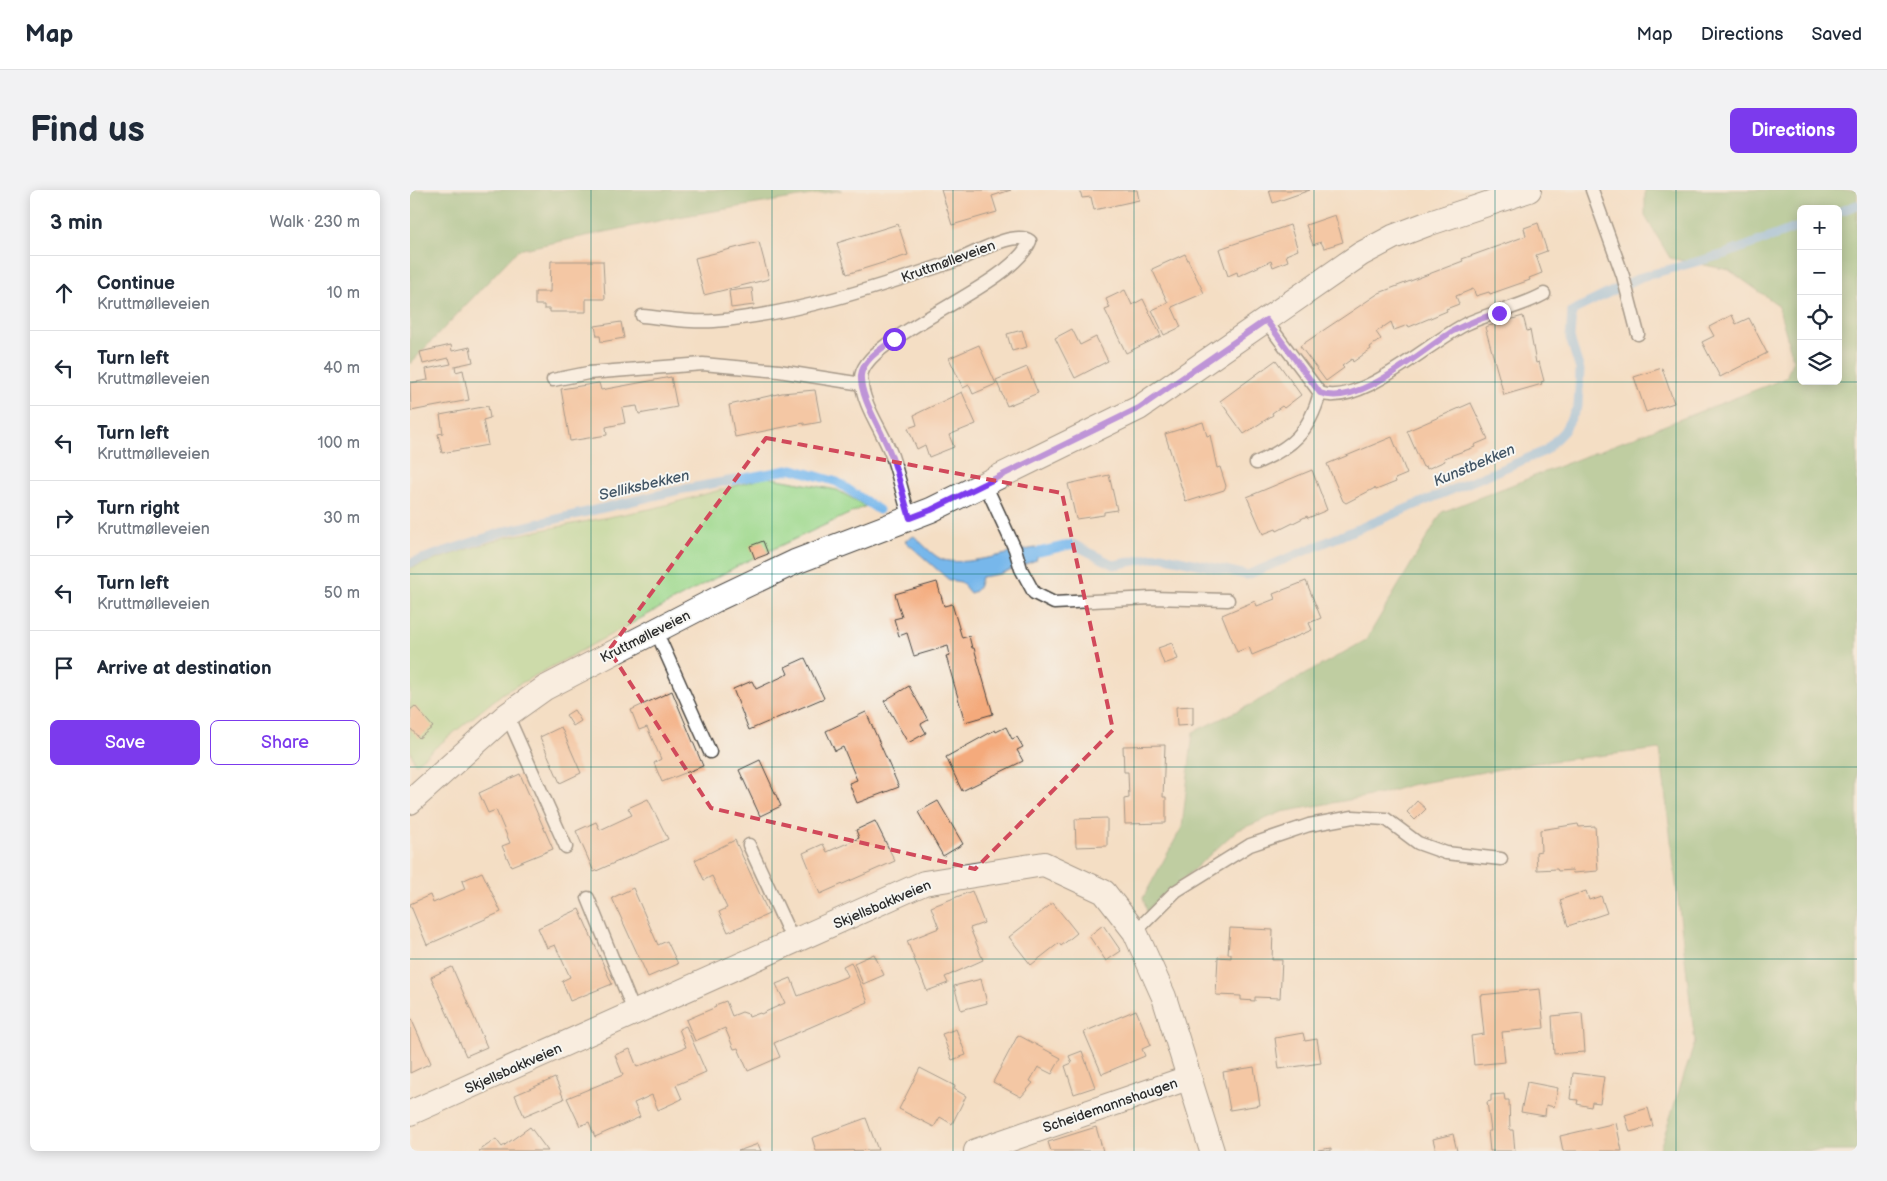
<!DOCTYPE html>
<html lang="en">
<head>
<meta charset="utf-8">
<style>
  :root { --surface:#fff; --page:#f2f2f3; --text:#1f2937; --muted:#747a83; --line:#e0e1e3; --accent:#7c3aed }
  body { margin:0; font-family:"Balsamiq Sans",sans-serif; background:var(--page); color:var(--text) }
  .controls { position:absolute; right:15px; top:15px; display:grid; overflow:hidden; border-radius:8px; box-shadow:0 2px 12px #0003 }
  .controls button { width:45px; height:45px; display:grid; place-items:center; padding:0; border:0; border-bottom:1px solid var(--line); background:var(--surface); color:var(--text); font:25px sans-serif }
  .stop { position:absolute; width:15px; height:15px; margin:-11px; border:4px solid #7c3aed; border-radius:50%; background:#fff }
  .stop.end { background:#7c3aed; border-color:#fff; box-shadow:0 1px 5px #0008 }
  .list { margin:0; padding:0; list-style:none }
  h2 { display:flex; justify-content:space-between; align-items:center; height:65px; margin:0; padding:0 20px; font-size:21px }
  h2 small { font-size:16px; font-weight:400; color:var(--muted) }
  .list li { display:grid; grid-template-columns:32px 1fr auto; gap:15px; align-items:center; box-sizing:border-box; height:75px; padding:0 20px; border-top:1px solid var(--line) }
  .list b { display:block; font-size:19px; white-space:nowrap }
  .list p { margin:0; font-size:16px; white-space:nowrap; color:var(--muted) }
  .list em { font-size:16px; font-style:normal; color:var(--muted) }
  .actions { display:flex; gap:10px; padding:15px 20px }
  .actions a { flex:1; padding:11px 0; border:1px solid var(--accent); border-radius:8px; text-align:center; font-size:18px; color:var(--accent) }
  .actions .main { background:var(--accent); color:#fff }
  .icon { flex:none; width:28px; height:28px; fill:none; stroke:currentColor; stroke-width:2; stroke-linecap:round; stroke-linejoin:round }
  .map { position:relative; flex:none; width:1447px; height:961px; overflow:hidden; border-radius:8px }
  header { display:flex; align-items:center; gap:30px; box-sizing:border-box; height:70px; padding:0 25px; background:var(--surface); border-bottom:1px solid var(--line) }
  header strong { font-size:24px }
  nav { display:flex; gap:28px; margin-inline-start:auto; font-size:18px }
  .intro { display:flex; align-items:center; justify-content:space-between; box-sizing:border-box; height:120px; padding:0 30px }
  h1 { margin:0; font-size:35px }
  .button { padding:12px 22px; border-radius:8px; background:var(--accent); color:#fff; font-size:18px; font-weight:700 }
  main { display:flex; gap:30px; padding:0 30px }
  aside { flex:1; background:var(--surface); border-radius:8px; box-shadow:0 2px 12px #0003 }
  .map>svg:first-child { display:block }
</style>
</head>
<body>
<header>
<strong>Map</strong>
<nav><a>Map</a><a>Directions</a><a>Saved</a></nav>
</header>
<div class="intro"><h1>Find us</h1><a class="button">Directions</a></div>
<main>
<aside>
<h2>3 min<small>Walk · 230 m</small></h2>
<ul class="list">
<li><svg class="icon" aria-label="ahead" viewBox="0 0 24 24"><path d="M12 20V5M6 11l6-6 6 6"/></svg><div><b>Continue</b><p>Kruttmølleveien</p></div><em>10 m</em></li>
<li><svg class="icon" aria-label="left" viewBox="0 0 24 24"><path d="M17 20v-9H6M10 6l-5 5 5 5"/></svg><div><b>Turn left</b><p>Kruttmølleveien</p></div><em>40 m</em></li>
<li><svg class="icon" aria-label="left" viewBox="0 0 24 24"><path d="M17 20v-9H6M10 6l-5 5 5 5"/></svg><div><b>Turn left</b><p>Kruttmølleveien</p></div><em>100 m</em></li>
<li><svg class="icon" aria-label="right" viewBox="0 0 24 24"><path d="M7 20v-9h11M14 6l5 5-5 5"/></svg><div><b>Turn right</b><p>Kruttmølleveien</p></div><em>30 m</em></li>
<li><svg class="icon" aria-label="left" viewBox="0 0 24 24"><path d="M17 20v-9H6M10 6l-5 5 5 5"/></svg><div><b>Turn left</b><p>Kruttmølleveien</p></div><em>50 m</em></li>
<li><svg class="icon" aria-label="arrive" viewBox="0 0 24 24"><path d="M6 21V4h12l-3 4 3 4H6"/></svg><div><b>Arrive at destination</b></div></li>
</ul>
<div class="actions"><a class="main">Save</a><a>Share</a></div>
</aside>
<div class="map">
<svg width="1447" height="961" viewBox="0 0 1447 961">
  <rect width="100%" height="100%" fill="#f6f6f2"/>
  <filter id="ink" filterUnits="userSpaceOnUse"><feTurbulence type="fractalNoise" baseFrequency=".02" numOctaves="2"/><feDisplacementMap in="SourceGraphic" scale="10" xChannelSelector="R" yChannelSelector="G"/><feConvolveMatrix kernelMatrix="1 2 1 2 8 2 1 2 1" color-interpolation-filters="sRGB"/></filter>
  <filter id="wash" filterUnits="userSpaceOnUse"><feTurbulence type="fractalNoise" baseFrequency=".0096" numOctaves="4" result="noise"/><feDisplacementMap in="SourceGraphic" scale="20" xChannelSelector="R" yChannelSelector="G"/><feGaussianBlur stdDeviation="1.12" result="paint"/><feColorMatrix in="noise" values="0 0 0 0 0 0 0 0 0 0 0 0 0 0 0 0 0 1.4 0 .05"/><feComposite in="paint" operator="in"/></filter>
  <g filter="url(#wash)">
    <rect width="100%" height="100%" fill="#f4dec4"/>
    <polygon fill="#9ed88b" stroke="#64825b" points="357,287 427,300 456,316 333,373 93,503 5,574 0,559 0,378 96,347 245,318"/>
    <g fill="#7eb877" stroke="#547251" fill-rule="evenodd">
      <polygon points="0,0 432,0 268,27 108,60 0,174"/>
      <path d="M1235,0H1447V961H1249L1285,852L1250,559L1125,573L1000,595L972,604L872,622L826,641L737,722L733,708L772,637L783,542L842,514L956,450L1032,322L1376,188L1383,169L1368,115L1319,80L1260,68L1235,26ZM1391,19H1428V191H1391Z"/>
    </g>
    <path fill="#77b7eb" stroke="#51718b" d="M504,346C512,353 521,364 531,369C552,378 603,361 626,358L629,362L626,370L589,384L571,387C569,395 569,401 560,403L551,392L539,390L495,351Z"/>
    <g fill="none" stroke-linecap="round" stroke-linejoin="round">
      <g stroke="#77b7eb" stroke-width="9">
        <polyline points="1428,22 1447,15"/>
        <polyline points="629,362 663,354 704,375 751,366 837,385 1135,261 1154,241 1168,216 1170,180 1160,148 1162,121 1231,87 1315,64 1391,36"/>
        <polyline points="0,373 96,341 269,300 383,279 427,292 469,320"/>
      </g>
    </g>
    <g id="blocks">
      <g fill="#f4aa7c">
        <polygon points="531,0 601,0 582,6 587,22 542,35"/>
        <polygon points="670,0 727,0 729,10 684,20 681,7 672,8"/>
        <polygon points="859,0 900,0 863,13"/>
        <polygon points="925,25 933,52 914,58 911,52 903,55 896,35"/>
        <polygon points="1128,33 1137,61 1126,65 1132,83 1119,88 1120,90 1080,104 1079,102 1066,106 1063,99 1046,106 1049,114 1036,119 1037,121 999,137 998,135 984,140 981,132 966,142 971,149 960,157 961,159 943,172 942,169 932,176 934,178 916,191 890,156 969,103 1053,71 1052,69 1116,46 1114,38"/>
        <polygon points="488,34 498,65 437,84 427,53"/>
        <polygon points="880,35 888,60 876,65 878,71 863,77 861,71 828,86 827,82 818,86 809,59"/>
        <polygon points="349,52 359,89 294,105 285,68"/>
        <polygon points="775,64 794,103 762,117 771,137 754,145 742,120 758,113 742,79"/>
        <polygon points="141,71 193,71 195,109 176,109 176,122 140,122 140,119 134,119 134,115 125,115 125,102 140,102"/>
        <polygon points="342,98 344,115 321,118 319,101"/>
        <polygon points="715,100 722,115 733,109 751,146 716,163 695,120 700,118 696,109"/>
        <polygon points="1322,125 1326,134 1339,128 1357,163 1310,187 1292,152 1304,146 1299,137"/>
        <polygon points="1113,126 1117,141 1120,140 1126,173 1129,172 1134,191 1131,192 1132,194 1094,205 1075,137"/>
        <polygon points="211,132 214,148 191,152 190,146 187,146 185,136"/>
        <polygon points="662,139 670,155 686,147 698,171 665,188 645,148"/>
        <polygon points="612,140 617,157 602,161 597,144"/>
        <polygon points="41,155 42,161 60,157 63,172 45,176 46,182 53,180 59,210 1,221 0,193 18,190 16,179 41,174 39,168 13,174 10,162"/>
        <polygon points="569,155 586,194 563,204 559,195 553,198 539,168"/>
        <polygon points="866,170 891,205 874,218 872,216 862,223 863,225 834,244 810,211"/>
        <polygon points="617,177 628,203 597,216 586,190"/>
        <polygon points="1252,178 1264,213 1236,222 1224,187"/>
        <polygon points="261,187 267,217 229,224 227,216 212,218 215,233 196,237 197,245 160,251 151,199 189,193 191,200"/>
        <polygon points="405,200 411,232 394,235 394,233 325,247 319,215 372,203"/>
        <polygon points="552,202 566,234 539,245 544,257 519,267 515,255 507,259 498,238 507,235 504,225"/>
        <polygon points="1061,213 1078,249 1064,255 1065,257 1034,268 1035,271 1017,279 1016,276 1013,277 997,241"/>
        <polygon points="78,216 80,228 73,230 78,255 32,263 28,244 33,243 30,225"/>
        <polygon points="793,232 797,246 800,245 807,278 810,277 816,296 814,300 776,312 755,244"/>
        <polygon points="982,247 997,284 985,289 986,292 966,300 965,298 936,313 933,311 917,274"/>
        <polygon points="902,280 917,320 898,328 897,326 867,341 866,339 853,344 837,307"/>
        <polygon points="699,285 707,320 694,322 694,325 666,329 658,294"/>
        <polygon points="353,351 358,364 345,369 340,356"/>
        <polygon points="896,391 911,428 899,433 902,440 842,465 839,457 827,462 812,425 845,411 847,416 865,409 863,404"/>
        <polygon points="527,392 534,416 542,414 552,448 559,446 562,458 564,458 583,524 555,532 536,466 540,465 538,456 504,466 497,443 489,446 484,429 492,427 485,404"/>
        <polygon points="762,453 768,469 754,474 748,458"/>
        <polygon points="395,468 414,508 339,540 323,499 342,491 346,499 378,484 375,477"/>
        <polygon points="499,496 518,530 511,534 516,543 498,553 474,511"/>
        <polygon points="262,501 293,576 252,592 244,573 251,569 237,537 229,540 221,520"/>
        <polygon points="5,516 23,537 9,548 0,538 0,520"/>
        <polygon points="783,516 783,535 767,536 766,517"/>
        <polygon points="164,520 171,531 163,536 156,525"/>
        <polygon points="456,522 489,597 447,613 439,593 447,590 433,557 425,561 416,541"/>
        <polygon points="151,537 171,583 150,593 130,547"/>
        <polygon points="596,537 602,549 607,547 613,557 607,560 613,571 552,601 536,567 585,540 586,542"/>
        <polygon points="755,555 753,607 756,607 756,633 715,634 714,609 719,608 718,582 714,582 713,556"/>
        <polygon points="350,570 371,616 350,626 329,580"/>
        <polygon points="110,584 143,659 101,676 92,656 100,653 86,620 78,623 69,603"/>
        <polygon points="238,609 258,649 184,682 166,641 186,632 190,640 222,625 218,618"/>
        <polygon points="528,611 553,654 533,666 508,622"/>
        <polygon points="1007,611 1016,619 1005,630 997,622"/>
        <polygon points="697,628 697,656 666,657 665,629"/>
        <polygon points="465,631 485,671 410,704 393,663 413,654 417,662 449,648 446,640"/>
        <polygon points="1168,634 1169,637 1185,636 1188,681 1163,683 1162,680 1148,681 1147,679 1127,680 1126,662 1131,661 1130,640"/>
        <polygon points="325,650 359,724 318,742 309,722 317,718 302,686 294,690 285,670"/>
        <polygon points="72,682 91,722 17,755 0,714 20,705 23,713 55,699 52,691"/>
        <polygon points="223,698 248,755 257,751 268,774 238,787 202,708"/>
        <polygon points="562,701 574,733 560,738 573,770 535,787 538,793 517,801 497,751 529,738 521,717"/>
        <polygon points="1176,701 1179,710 1191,706 1197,723 1158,736 1150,710"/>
        <polygon points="643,713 667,743 651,756 649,753 621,775 599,747"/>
        <polygon points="169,719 202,794 160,811 152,791 160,787 145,755 137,758 128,738"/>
        <polygon points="693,735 711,761 696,771 679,746"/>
        <polygon points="820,738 863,740 862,770 872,770 870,808 845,807 845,811 831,810 831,806 806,805 808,767 821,768 821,764 818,764"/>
        <polygon points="464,764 474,785 453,794 444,773"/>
        <polygon points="441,772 458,812 364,853 370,867 338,881 328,858 324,859 315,838 285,851 276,830 306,817 305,815 316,811 322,826 332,822 338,824 339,827 350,823 351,824 375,813 366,794 381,788 388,806 438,786 433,776"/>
        <polygon points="42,777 77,857 56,866 21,787"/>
        <polygon points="571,789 577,813 551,820 544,796"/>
        <polygon points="1130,799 1134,838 1092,842 1095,872 1064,875 1061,846 1074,844 1070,805"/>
        <polygon points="726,820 741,855 732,859 735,866 692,884 674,842"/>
        <polygon points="1172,823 1175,862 1144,864 1142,826"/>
        <polygon points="0,826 21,873 0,883"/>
        <polygon points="276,836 296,882 266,895 272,909 248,920 242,905 224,913 230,927 185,947 179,932 170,936 157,908 213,885 205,865 220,859 227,877 276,857 269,839"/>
        <polygon points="546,839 556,865 542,870 532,844"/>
        <polygon points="893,843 895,851 907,849 911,873 869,879 865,848"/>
        <polygon points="608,845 651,868 642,884 628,877 620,891 623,893 611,907 583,892"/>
        <polygon points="672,861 685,897 664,904 655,876 662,873 659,866"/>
        <polygon points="844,877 850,915 820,920 813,882"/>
        <polygon points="510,878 545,896 544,899 556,906 542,934 530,927 524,937 489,919"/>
        <polygon points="1163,883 1194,887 1190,913 1182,912 1181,917 1167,914 1168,910 1160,909"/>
        <polygon points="145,888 154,909 114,926 105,905"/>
        <polygon points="1117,892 1148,898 1144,917 1136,915 1135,926 1111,922"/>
        <polygon points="1094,904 1095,910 1099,910 1100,940 1103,940 1105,961 1080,961 1078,941 1081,941 1077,912 1081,911 1081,905"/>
        <polygon points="1238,918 1243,936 1220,942 1215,925"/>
        <polygon points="456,928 468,960 406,961 402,948"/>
        <polygon points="1206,933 1212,961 1153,961 1150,946"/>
        <polygon points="120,937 138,961 69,961 86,949 92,957"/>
        <polygon points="686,937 693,961 641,961 638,952"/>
        <polygon points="1043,944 1047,961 1026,961 1023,949"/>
        <polygon points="348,954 351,961 328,961"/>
        <polygon points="921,958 921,961 908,961 908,960"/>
      </g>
    </g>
  </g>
  <g filter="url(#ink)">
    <use href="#blocks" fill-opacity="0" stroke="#494642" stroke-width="1"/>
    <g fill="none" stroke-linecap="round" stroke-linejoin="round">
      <g stroke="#494642" stroke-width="15">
        <g id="service">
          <polyline points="1182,0 1213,86 1228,144"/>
          <path d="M232,126C255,128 280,133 304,131C386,124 465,98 542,72C561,66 604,39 620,51C602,98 451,147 451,188C452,215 473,241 482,266C489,286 493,307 500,328"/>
          <path d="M855,130L910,203C949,218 1019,152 1056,134C1081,122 1109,118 1134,104"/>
          <polyline points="143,190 178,183 293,174 369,181 452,194"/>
          <path d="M846,273C883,257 899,242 910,203"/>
          <polyline points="575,294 605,359 611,379 624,403 644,413 741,408 818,410"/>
          <polyline points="246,441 300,562"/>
          <polyline points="97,525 156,657"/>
          <polyline points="339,655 384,753"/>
          <polyline points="178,708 225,824"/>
          <polyline points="725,742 766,701 840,655 899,635 943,627 976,629 1008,653 1036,663 1091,669"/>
        </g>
      </g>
      <g stroke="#494642" stroke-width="26">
        <g id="minor">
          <polyline points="0,612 97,525 135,498 307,409 385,372 521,320 729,218 951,64 983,47 1017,34 1119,0"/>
          <polyline points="0,923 514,693 634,674 694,702 725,742 754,807 802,961"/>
          <polyline points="566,961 778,888"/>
        </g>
      </g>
      <use href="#service" stroke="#fff" stroke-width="12"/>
      <use href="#minor" stroke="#fff" stroke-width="24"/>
    </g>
  </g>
  <g fill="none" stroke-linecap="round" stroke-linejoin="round" filter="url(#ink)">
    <path stroke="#7c3aed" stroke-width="6" d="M484,149C473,158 453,169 451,185C449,207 474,244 481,265C489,285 493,307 500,328L521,320L729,218L856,130L910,203C949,218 1010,161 1043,141C1058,133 1073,127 1089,123"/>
  </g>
  <path d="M0 0H1447V961H0ZM356,248L652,303L703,540L565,679L301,618L199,460Z" fill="#f4dec4" fill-opacity=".55" fill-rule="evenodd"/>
  <path fill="none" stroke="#d1495b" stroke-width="4" stroke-dasharray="10 6" stroke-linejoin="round" d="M356,248L652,303L703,540L565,679L301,618L199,460Z"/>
  <path fill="none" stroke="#0f766e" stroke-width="1" stroke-opacity="0.55" d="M181,0V961M362,0V961M543,0V961M724,0V961M904,0V961M1085,0V961M1266,0V961M0,192H1447M0,384H1447M0,577H1447M0,769H1447"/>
  <g text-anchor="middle" stroke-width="4" stroke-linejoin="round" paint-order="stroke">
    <g font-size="14" fill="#2b2b2b" stroke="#f6f6f2">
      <text transform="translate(538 71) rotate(-20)" y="5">Kruttmølleveien</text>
      <text transform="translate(235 446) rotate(-27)" y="5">Kruttmølleveien</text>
      <text transform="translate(472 714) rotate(-23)" y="5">Skjellsbakkveien</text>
      <text transform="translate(103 878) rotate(-24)" y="5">Skjellsbakkveien</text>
      <text transform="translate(700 915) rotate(-19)" y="5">Scheidemannshaugen</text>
    </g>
    <g font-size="15" font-style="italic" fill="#425565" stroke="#f6f6f2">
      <text transform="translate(1064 275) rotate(-23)" y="5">Kunstbekken</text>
      <text transform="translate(234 295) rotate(-13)" y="5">Selliksbekken</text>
    </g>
  </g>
</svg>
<div class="controls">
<button>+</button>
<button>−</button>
<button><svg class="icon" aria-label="locate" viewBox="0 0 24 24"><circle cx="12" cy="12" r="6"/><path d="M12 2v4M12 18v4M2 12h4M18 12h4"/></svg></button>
<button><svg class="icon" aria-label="layers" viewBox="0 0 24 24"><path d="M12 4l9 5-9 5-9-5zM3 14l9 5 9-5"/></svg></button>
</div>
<div class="stop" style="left:484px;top:149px"></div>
<div class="stop end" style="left:1089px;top:123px"></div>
</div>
</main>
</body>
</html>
